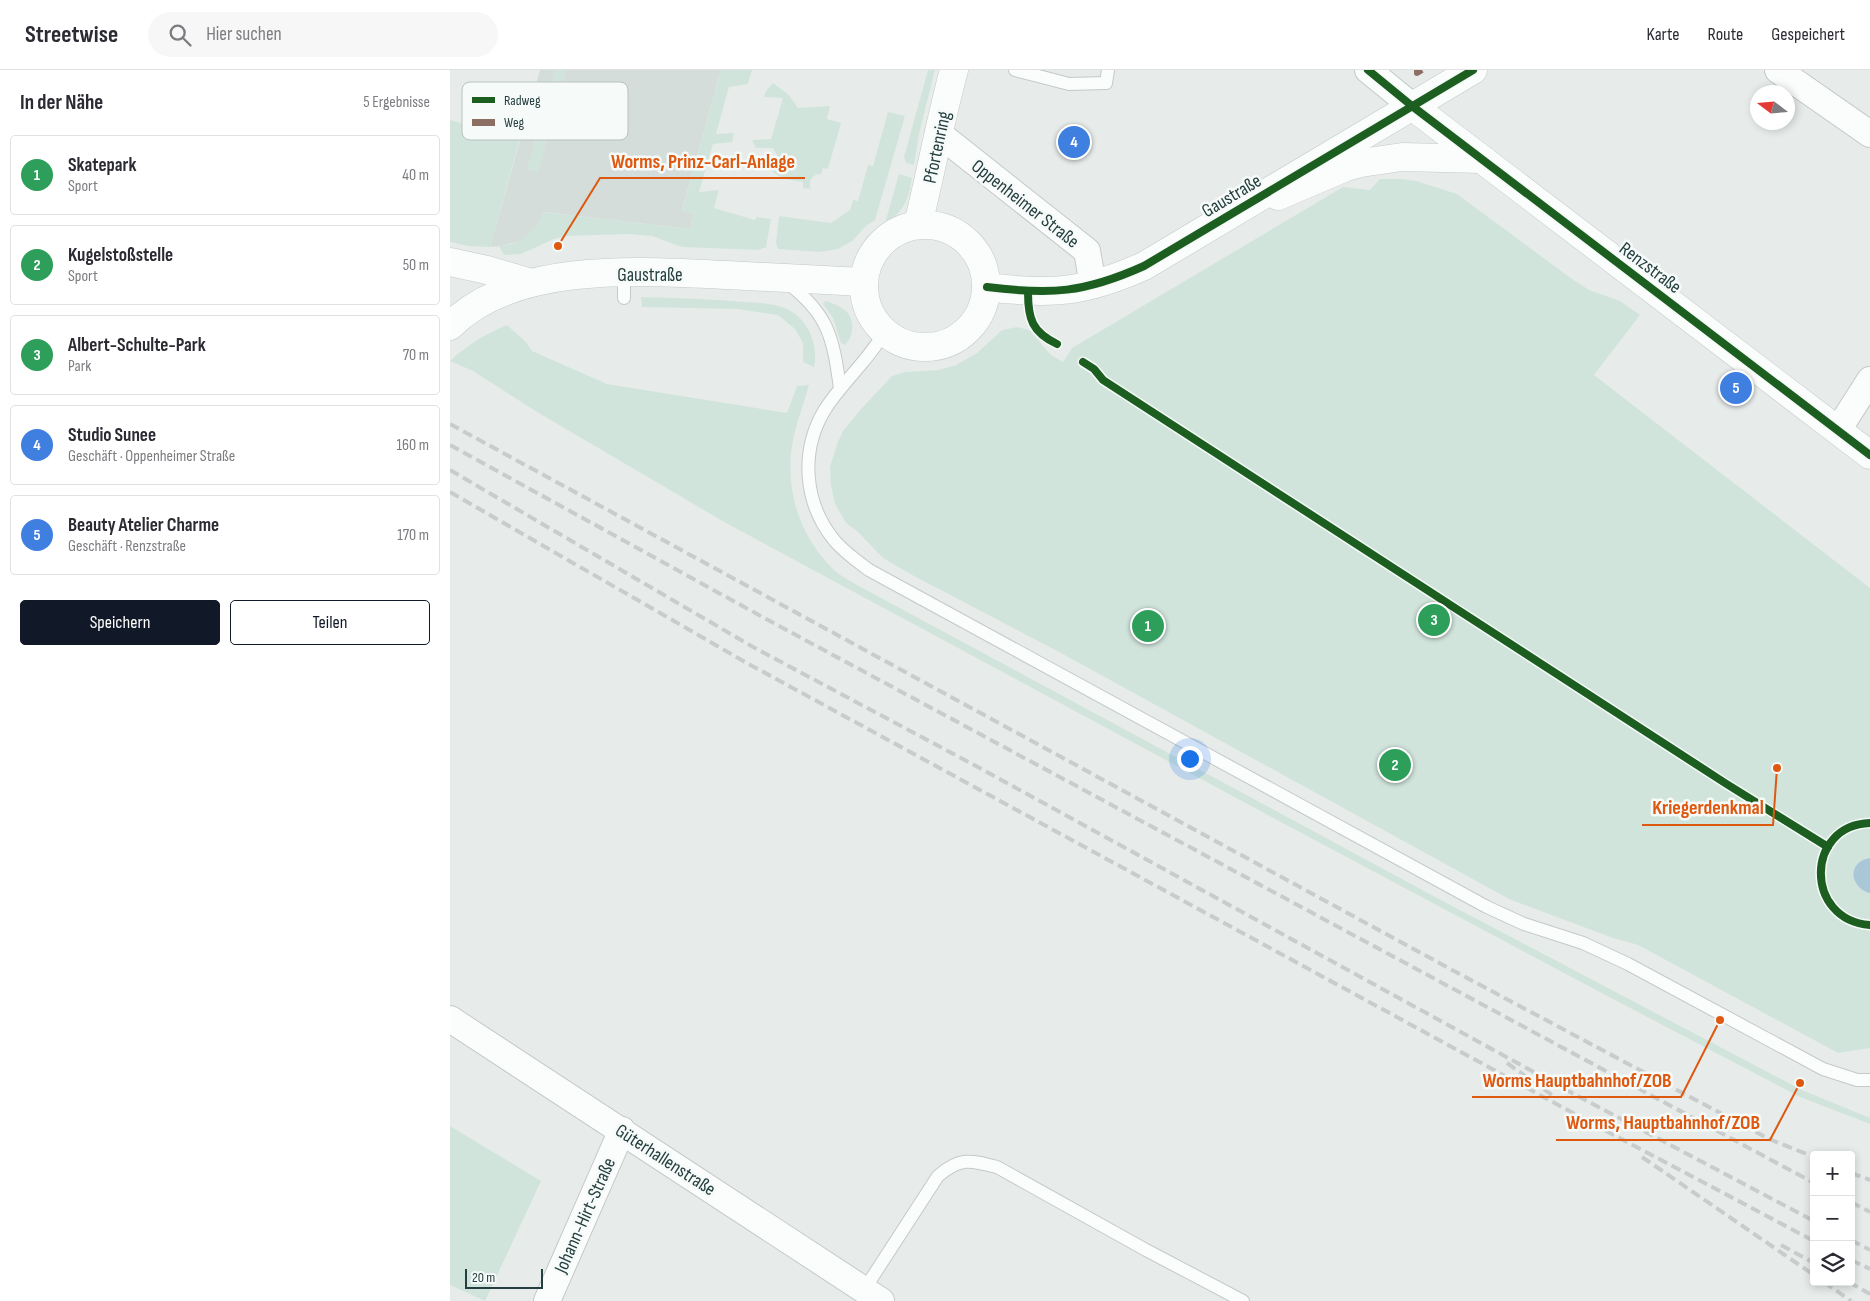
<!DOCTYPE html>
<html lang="de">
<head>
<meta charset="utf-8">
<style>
  :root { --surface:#fff; --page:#f7f7f7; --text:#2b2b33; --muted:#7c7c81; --line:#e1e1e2; --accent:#111827 }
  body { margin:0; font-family:"Sofia Sans Condensed",sans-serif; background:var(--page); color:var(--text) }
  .controls { position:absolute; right:15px; bottom:15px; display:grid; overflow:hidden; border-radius:5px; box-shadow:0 2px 8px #0003 }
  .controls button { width:45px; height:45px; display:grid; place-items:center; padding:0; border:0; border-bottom:1px solid var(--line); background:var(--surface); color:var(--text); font:25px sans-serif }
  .compass { position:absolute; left:1300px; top:15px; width:45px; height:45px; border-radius:50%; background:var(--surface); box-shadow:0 2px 8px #0003; rotate:286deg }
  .scale { position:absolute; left:15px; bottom:12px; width:78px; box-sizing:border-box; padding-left:5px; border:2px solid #253f3f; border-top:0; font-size:14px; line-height:18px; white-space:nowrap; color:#253f3f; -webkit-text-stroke:4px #f6faf9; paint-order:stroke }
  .you { position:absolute; left:739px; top:688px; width:18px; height:18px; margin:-12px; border:4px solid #fff; border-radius:50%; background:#1a73e8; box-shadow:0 0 0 8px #1a73e833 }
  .badge { display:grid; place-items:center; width:32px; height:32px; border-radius:50%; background:var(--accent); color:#fff; font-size:16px; font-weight:700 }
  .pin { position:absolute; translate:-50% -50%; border:2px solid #fff; box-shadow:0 1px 5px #0006 }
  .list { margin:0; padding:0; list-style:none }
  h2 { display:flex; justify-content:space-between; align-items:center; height:65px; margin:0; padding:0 20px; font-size:21px }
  h2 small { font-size:16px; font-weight:400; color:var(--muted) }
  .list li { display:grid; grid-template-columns:32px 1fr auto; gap:15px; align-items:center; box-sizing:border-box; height:80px; margin:0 10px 10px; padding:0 10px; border:1px solid var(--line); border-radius:5px }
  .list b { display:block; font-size:19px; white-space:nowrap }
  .list p { margin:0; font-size:16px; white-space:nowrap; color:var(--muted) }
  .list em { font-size:16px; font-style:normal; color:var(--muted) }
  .actions { display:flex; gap:10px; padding:15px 20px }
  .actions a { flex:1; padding:11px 0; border:1px solid var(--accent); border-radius:5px; text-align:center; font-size:18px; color:var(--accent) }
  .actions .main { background:var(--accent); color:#fff }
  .icon { flex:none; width:28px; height:28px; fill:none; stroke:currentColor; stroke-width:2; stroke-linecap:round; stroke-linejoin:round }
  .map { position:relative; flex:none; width:1420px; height:1231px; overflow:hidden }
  header { display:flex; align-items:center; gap:30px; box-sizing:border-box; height:70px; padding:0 25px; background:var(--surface); border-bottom:1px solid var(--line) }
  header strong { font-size:24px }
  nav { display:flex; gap:28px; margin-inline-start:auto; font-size:18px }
  .search { width:350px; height:45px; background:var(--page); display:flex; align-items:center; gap:12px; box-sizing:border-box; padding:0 18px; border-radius:28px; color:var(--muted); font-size:19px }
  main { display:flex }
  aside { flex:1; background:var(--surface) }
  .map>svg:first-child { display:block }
</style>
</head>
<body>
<header>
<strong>Streetwise</strong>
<div class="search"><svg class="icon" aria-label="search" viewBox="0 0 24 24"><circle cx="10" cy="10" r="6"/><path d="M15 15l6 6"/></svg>Hier suchen</div>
<nav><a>Karte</a><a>Route</a><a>Gespeichert</a></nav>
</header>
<main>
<aside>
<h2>In der Nähe<small>5 Ergebnisse</small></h2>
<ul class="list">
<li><span class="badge" style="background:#2e9e5b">1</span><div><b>Skatepark</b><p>Sport</p></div><em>40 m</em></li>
<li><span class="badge" style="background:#2e9e5b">2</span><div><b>Kugelstoßstelle</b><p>Sport</p></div><em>50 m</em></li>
<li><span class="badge" style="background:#2e9e5b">3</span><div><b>Albert-Schulte-Park</b><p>Park</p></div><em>70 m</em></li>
<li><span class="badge" style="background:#3f7fe0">4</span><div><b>Studio Sunee</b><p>Geschäft · Oppenheimer Straße</p></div><em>160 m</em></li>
<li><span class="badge" style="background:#3f7fe0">5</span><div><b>Beauty Atelier Charme</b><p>Geschäft · Renzstraße</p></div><em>170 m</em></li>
</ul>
<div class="actions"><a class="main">Speichern</a><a>Teilen</a></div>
</aside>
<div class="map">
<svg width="1420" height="1231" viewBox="0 0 1420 1231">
  <rect width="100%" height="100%" fill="#e7eceb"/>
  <polygon fill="#d5dddb" points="90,0 271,0 232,140 244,144 240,159 94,142 90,152 85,159 72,170 52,176 40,177"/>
  <g fill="#d1e4dc">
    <polygon points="105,0 116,0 111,20 129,25 128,29 109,24 88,102 77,99"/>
    <path d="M271,0H302L298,14L279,17L266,64L284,63L282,72L263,74L249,122L269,120L264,138L305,150L306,147L321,149L316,177L309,180L232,177L202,166L178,164L116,166L104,169L71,184L54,185L49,176C70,175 87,161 93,142L240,159L244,144L232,141Z"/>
    <polygon points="478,0 485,0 469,64 464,95 456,93 454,87"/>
    <path d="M323,13L339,25L348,38L380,36L377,49L391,53L378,99L373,98L371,104C362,104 358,111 361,119L353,118V112C337,110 327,108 316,95L332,94L323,78H306L302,70L321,69L333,28L314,27L316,21Z"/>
    <polygon points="438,42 455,46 425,150 416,156 402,171 388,179 369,182 328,179 326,173 329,146 381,153 400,140 403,130 408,131 418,95 423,96"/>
    <polygon points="0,50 70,69 40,177 18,176 0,172"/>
    <path d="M449,104L462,108C459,127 454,143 435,153Z"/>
    <polygon points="930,109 951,109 966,111 1007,124 1122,209 1139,220 1170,231 1190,245 1144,305 1420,518 1420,978 1388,983 1188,875 1163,868 1059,829 609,582 464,506 433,488 407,461 396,453 385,434 381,416 380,397 387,374 393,361 411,339 442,306 455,302 489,300 506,295 527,283 552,260 567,257 579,260 601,285 613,292 622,278 893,117 920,120"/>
    <path d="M191,227C226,228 261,229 295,232C309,233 324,233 337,239C358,249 369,275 364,297L353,292V273L345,259L328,245L287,239L192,237Z"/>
    <path d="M375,231C390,235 405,242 402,261C401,266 399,271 395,275L391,273L383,248L373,234Z"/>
    <path d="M57,255L75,271L82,281L157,314L337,343L347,316L359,315C354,333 347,351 343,370C334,419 349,466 384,500C391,506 399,510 407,515L1004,837L1352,1020L1420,1048V1054L1350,1027L1161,928L842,758L276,453L87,342L23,301L0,291C17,275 35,264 57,255Z"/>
    <polygon points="0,1056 91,1111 35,1231 0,1215"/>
  </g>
  <path fill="#aac7d8" d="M1420,788V823H1419C1399,816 1397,792 1420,788Z"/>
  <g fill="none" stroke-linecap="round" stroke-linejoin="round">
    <g stroke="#c4c9c8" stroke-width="14">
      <g id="service">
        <polyline points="565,0 619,14 656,13 658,0"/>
        <path d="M336,212C379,244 383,268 390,318"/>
        <polyline points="174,228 174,202"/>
        <path d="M435,263C427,273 420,284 412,293C399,309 385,323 374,341C350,382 354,433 384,470C394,482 407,491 419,500L1037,837L1074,854L1133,873L1178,894L1373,999L1407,1010H1420"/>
        <path d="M414,1220L488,1106C510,1087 520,1090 547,1097L696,1180L793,1231"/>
      </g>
    </g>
    <g stroke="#c4c9c8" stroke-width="28">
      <g id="minor">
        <polyline points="918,0 962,36"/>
        <polyline points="1328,0 1420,64"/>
        <polyline points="488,63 637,181 643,215"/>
        <polyline points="1388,360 1420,310"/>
        <polyline points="0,949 431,1231"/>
        <polyline points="97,1231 172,1060"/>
      </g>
    </g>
    <g stroke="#c4c9c8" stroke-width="29">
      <g id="tertiary">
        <polyline points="962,36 1420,385"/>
        <polyline points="828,126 896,97 911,93 952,87 1032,89"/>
      </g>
    </g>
    <g stroke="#c3c9c8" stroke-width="29">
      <g id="secondary">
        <path d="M468,154C481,103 490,51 504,0"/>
        <circle cx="475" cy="216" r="61"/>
        <polyline points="0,192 37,200 81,213"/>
        <path d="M537,217C601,225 634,223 694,196L1023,0"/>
        <path d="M0,256C64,191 192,201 276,205C322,207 368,210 413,212"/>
      </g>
    </g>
    <use href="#service" stroke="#fbfcfc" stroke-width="12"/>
    <use href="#minor" stroke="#fbfcfc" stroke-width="26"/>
    <use href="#tertiary" stroke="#fbfcfc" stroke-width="28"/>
    <use href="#secondary" stroke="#fbfcfc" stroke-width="28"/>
    <g stroke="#c8cccc" stroke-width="4" stroke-dasharray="10 5" stroke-linecap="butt">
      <polyline points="0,354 1004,901 1319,1069 1364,1087"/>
      <polyline points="0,375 318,550 1364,1113"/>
      <polyline points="0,400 303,577 526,696 1122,1023 1364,1151"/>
      <polyline points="0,422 295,592 1145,1055 1364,1171"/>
      <polyline points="1057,993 1102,1025"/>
      <polyline points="1192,1087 1364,1205"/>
      <polyline points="1401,1103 1420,1110"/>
      <polyline points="1401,1132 1420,1142"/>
      <polyline points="1401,1170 1420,1180"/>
      <polyline points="1331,1175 1364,1193"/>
      <polyline points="1401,1190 1420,1199"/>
      <polyline points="1374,1212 1401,1231"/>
      <polyline points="1399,1212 1420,1224"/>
    </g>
    <polyline stroke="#8d6e63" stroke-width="6" stroke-dasharray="12 6" stroke-linecap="butt" points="967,0 967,3 972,0"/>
    <g stroke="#f6faf9" stroke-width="11">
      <g id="cycleway">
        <polyline points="918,0 962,36 1420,385"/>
        <path d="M537,217C601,225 634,223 694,196L1023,0"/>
        <path d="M578,222C578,249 582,262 607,274"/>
        <polyline points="633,292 644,299 653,310 1275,713 1378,777"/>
        <path d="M1420,753C1355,755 1354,850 1420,855"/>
      </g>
    </g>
    <use href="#cycleway" stroke="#1b5e20" stroke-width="8"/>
  </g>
  <g text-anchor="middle" stroke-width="5" stroke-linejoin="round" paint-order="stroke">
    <g font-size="19" fill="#253f3f" stroke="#f6faf9">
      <text transform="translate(486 77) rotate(-78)" y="7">Pfortenring</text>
      <text transform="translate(781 125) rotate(-31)" y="7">Gaustraße</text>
      <text transform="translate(576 133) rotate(38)" y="7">Oppenheimer Straße</text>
      <text transform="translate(1201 197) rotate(37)" y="7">Renzstraße</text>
      <text x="200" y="211">Gaustraße</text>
      <text transform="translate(216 1089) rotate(33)" y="7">Güterhallenstraße</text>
      <text transform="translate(134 1145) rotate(-66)" y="7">Johann-Hirt-Straße</text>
    </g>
  </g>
  <rect x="12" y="12" width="166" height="58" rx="8" fill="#f6faf9" stroke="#b7c2c1" stroke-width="1"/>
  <rect x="22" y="27" width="23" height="6" fill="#1b5e20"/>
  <rect x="22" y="49" width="23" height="7" fill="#8d6e63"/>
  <g font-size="14" fill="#253f3f">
    <text x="54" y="35">Radweg</text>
    <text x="54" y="57">Weg</text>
  </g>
  <path fill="none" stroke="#de580f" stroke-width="2" d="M108 176L150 108H355M1327 698L1323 755H1192M1270 950L1231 1027H1022M1350 1013L1320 1070H1106"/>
  <g fill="#de580f" stroke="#f6faf9" stroke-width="2">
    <circle cx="108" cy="176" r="5"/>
    <circle cx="1327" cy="698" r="5"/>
    <circle cx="1270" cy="950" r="5"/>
    <circle cx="1350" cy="1013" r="5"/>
  </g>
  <g font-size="20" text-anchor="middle" font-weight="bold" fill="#de580f" stroke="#f6faf9" stroke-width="5" stroke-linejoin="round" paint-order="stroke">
    <text x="253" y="98">Worms, Prinz-Carl-Anlage</text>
    <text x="1258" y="744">Kriegerdenkmal</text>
    <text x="1127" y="1017">Worms Hauptbahnhof/ZOB</text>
    <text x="1213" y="1059">Worms, Hauptbahnhof/ZOB</text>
  </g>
</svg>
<div class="controls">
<button>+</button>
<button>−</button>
<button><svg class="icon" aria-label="layers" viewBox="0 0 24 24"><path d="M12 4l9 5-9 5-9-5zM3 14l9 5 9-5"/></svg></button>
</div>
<svg class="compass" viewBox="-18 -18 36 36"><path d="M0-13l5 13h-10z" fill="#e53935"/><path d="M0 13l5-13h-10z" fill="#7c7c81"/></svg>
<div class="scale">20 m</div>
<div class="you"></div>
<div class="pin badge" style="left:698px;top:556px;background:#2e9e5b">1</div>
<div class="pin badge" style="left:945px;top:695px;background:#2e9e5b">2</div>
<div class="pin badge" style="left:984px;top:550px;background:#2e9e5b">3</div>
<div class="pin badge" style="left:624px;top:72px;background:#3f7fe0">4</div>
<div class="pin badge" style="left:1286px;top:318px;background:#3f7fe0">5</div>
</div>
</main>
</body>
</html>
